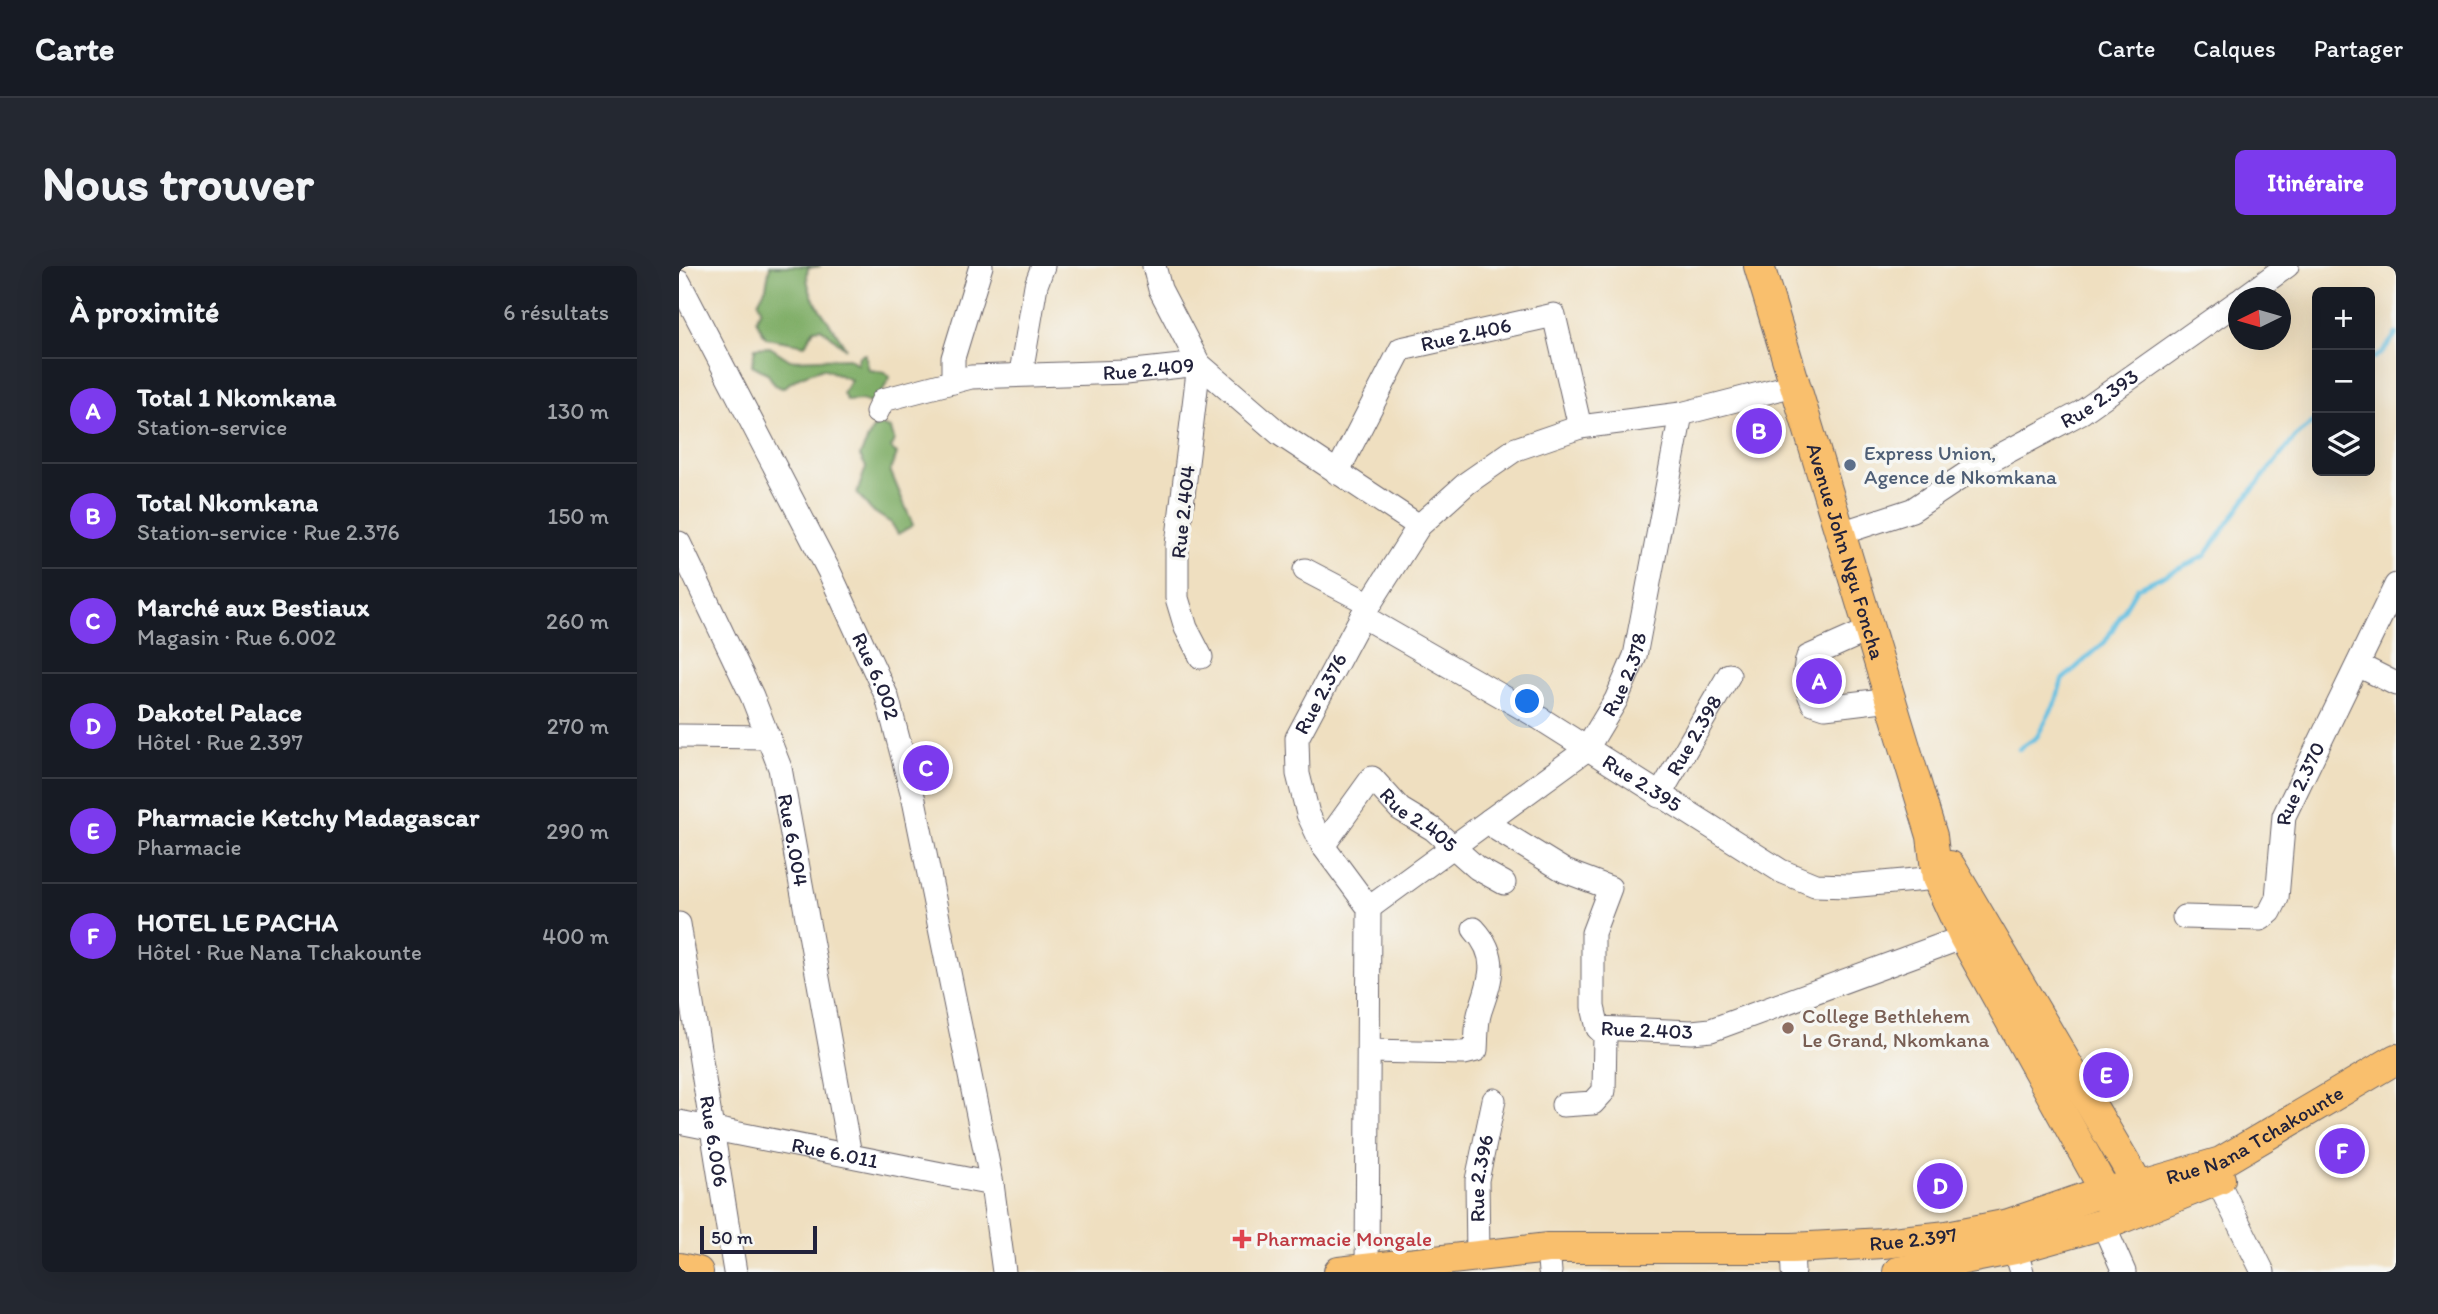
<!DOCTYPE html>
<html lang="fr">
<head>
<meta charset="utf-8">
<style>
  :root { --surface:#171b24; --page:#242831; --text:#f1f3f6; --muted:#9ea1a6; --line:#363941; --accent:#7c3aed }
  body { margin:0; font-family:Itim,sans-serif; background:var(--page); color:var(--text) }
  .controls { position:absolute; right:21px; top:21px; display:grid; overflow:hidden; border-radius:10px; box-shadow:0 7px 28px #0002 }
  .controls button { width:63px; height:63px; display:grid; place-items:center; padding:0; border:0; border-bottom:2px solid var(--line); background:var(--surface); color:var(--text); font:35px sans-serif }
  .compass { position:absolute; left:1549px; top:21px; width:63px; height:63px; border-radius:50%; background:var(--surface); box-shadow:0 7px 28px #0002; rotate:265deg }
  .scale { position:absolute; left:21px; bottom:18px; width:117px; box-sizing:border-box; padding-left:7px; border:4px solid #22223b; border-top:0; font-size:19px; line-height:24px; white-space:nowrap; color:#22223b; -webkit-text-stroke:5px #f6f6f2; paint-order:stroke }
  .you { position:absolute; left:849px; top:436px; width:24px; height:24px; margin:-18px; border:5px solid #fff; border-radius:50%; background:#1a73e8; box-shadow:0 0 0 10px #1a73e833 }
  .badge { display:grid; place-items:center; width:46px; height:46px; border-radius:50%; background:var(--accent); color:#fff; font-size:23px; font-weight:700 }
  .pin { position:absolute; translate:-50% -50%; border:4px solid #fff; box-shadow:0 2px 7px #0006 }
  .list { margin:0; padding:0; list-style:none }
  h2 { display:flex; justify-content:space-between; align-items:center; height:91px; margin:0; padding:0 28px; font-size:30px }
  h2 small { font-size:23px; font-weight:400; color:var(--muted) }
  .list li { display:grid; grid-template-columns:46px 1fr auto; gap:21px; align-items:center; box-sizing:border-box; height:105px; padding:0 28px; border-top:2px solid var(--line) }
  .list b { display:block; font-size:26px; white-space:nowrap }
  .list p { margin:0; font-size:23px; white-space:nowrap; color:var(--muted) }
  .list em { font-size:23px; font-style:normal; color:var(--muted) }
  .icon { flex:none; width:38px; height:38px; fill:none; stroke:currentColor; stroke-width:2; stroke-linecap:round; stroke-linejoin:round }
  .map { position:relative; flex:none; width:1717px; height:1006px; overflow:hidden; border-radius:10px }
  header { display:flex; align-items:center; gap:42px; box-sizing:border-box; height:98px; padding:0 35px; background:var(--surface); border-bottom:2px solid var(--line) }
  header strong { font-size:33px }
  nav { display:flex; gap:38px; margin-inline-start:auto; font-size:24px }
  .intro { display:flex; align-items:center; justify-content:space-between; box-sizing:border-box; height:168px; padding:0 42px }
  h1 { margin:0; font-size:49px }
  .button { padding:18px 32px; border-radius:10px; background:var(--accent); color:#fff; font-size:24px; font-weight:700 }
  main { display:flex; gap:42px; padding:0 42px }
  aside { flex:1; background:var(--surface); border-radius:10px; box-shadow:0 7px 28px #0002 }
  .map>svg:first-child { display:block }
</style>
</head>
<body>
<header>
<strong>Carte</strong>
<nav><a>Carte</a><a>Calques</a><a>Partager</a></nav>
</header>
<div class="intro"><h1>Nous trouver</h1><a class="button">Itinéraire</a></div>
<main>
<aside>
<h2>À proximité<small>6 résultats</small></h2>
<ul class="list">
<li><span class="badge">A</span><div><b>Total 1 Nkomkana</b><p>Station-service</p></div><em>130 m</em></li>
<li><span class="badge">B</span><div><b>Total Nkomkana</b><p>Station-service · Rue 2.376</p></div><em>150 m</em></li>
<li><span class="badge">C</span><div><b>Marché aux Bestiaux</b><p>Magasin · Rue 6.002</p></div><em>260 m</em></li>
<li><span class="badge">D</span><div><b>Dakotel Palace</b><p>Hôtel · Rue 2.397</p></div><em>270 m</em></li>
<li><span class="badge">E</span><div><b>Pharmacie Ketchy Madagascar</b><p>Pharmacie</p></div><em>290 m</em></li>
<li><span class="badge">F</span><div><b>HOTEL LE PACHA</b><p>Hôtel · Rue Nana Tchakounte</p></div><em>400 m</em></li>
</ul>
</aside>
<div class="map">
<svg width="1717" height="1006" viewBox="0 0 1717 1006">
  <rect width="100%" height="100%" fill="#f6f6f2"/>
  <filter id="ink" filterUnits="userSpaceOnUse"><feTurbulence type="fractalNoise" baseFrequency=".0143" numOctaves="2"/><feDisplacementMap in="SourceGraphic" scale="14" xChannelSelector="R" yChannelSelector="G"/><feConvolveMatrix kernelMatrix="1 2 1 2 8 2 1 2 1" color-interpolation-filters="sRGB"/></filter>
  <filter id="wash" filterUnits="userSpaceOnUse"><feTurbulence type="fractalNoise" baseFrequency=".00686" numOctaves="4" result="noise"/><feDisplacementMap in="SourceGraphic" scale="28" xChannelSelector="R" yChannelSelector="G"/><feGaussianBlur stdDeviation="1.57" result="paint"/><feColorMatrix in="noise" values="0 0 0 0 0 0 0 0 0 0 0 0 0 0 0 0 0 1.4 0 .05"/><feComposite in="paint" operator="in"/></filter>
  <g filter="url(#wash)">
    <rect width="100%" height="100%" fill="#efdfc0"/>
    <g fill="#80ae67" stroke="#516851" stroke-width="2">
      <path d="M91,0H142L129,2C122,30 156,59 167,83L142,62L135,63L126,79L87,72L77,54L82,43L79,36L87,21Z"/>
      <polygon points="91,81 111,94 170,92 178,98 180,90 186,88 190,104 206,106 211,111 196,139 183,134 168,135 164,127 172,114 144,102 122,110 103,122 96,119 88,107 73,99 76,82"/>
      <polygon points="202,159 212,163 215,173 212,182 218,188 211,204 234,259 219,268 212,257 192,244 178,227 187,201 181,190 194,162"/>
    </g>
    <g fill="none" stroke-linecap="round" stroke-linejoin="round">
      <g stroke="#64c0e2" stroke-width="4.5">
        <polyline points="1691,94 1703,87 1717,68"/>
        <polyline points="1340,483 1358,471 1377,435 1383,414 1426,376 1458,322 1526,290 1566,233 1619,168 1638,153"/>
      </g>
    </g>
  </g>
  <g filter="url(#ink)">
    <g fill="none" stroke-linecap="round" stroke-linejoin="round">
      <g stroke="#6a646a" stroke-width="25">
        <g id="minor">
          <polyline points="475,0 481,23 520,98 498,279 498,332 507,362 522,391"/>
          <path id="s1" d="M0,16L150,305L208,431L235,534L313,918L325,1006"/>
          <polyline points="1564,32 1608,0"/>
          <polyline points="342,107 357,19 364,0"/>
          <polyline points="274,116 274,92 302,0"/>
          <path id="s2" d="M198,146L204,134L292,111L447,106L520,98L601,168L740,260"/>
          <path id="s3" d="M658,207L722,83L875,49L901,161"/>
          <path id="s4" d="M1159,268L1233,244L1290,206L1403,146L1560,35"/>
          <path id="s5" d="M0,277L73,430L101,502L171,889"/>
          <polyline points="626,304 691,338"/>
          <path id="s6" d="M683,350L854,448L1102,605L1136,619L1170,620L1258,612"/>
          <path d="M1190,364L1129,391C1123,409 1126,420 1134,437L1146,441L1212,433"/>
          <polyline points="1679,399 1717,418"/>
          <polyline points="0,470 90,471"/>
          <path id="s7" d="M980,530L1050,409"/>
          <path id="s8" d="M811,554L819,564L886,605L931,622L914,667V741L919,762L1013,766L1032,764L1285,671"/>
          <path id="s9" d="M644,580L693,512L721,543L754,563L798,602L825,617"/>
          <path id="s10" d="M690,642L907,484L937,434L956,390L1002,148"/>
          <path id="s11" d="M1505,651L1582,653L1591,646L1598,632L1605,550L1717,319"/>
          <path id="s12" d="M0,658L56,1006"/>
          <path d="M690,785L785,787L797,784C798,771 797,757 801,745C812,713 821,691 795,663"/>
          <polyline points="884,839 914,837 925,825 926,769 919,762"/>
          <path id="s13" d="M0,856L313,918"/>
          <polyline points="1538,914 1584,1006"/>
          <polyline points="1424,958 1445,1006"/>
          <polyline points="869,982 871,1006"/>
          <polyline points="1113,982 1114,1006"/>
          <polyline points="1336,983 1343,1006"/>
          <path id="s14" d="M799,991L798,914L815,834"/>
          <path id="s15" d="M688,1006L690,642L644,580L629,548L619,508L618,472L683,350L740,260L788,217L837,183L901,161L1002,148L1115,119"/>
        </g>
      </g>
      <g stroke="#6a646a" stroke-width="32">
        <g id="major">
          <path id="s16" d="M1080,0L1253,570L1258,612L1285,671L1426,925L1438,954"/>
          <polyline points="1271,600 1460,920 1465,936"/>
          <polyline points="0,1002 19,1006"/>
          <path id="s17" d="M660,1006L869,982H1113L1204,977L1268,970L1330,958L1426,925L1460,920L1542,896L1717,793"/>
          <polyline points="1219,1006 1336,983 1438,954 1541,913"/>
        </g>
      </g>
      <use href="#minor" stroke="#fff" stroke-width="23"/>
      <use href="#major" stroke="#f9bf6d" stroke-width="30"/>
    </g>
  </g>
  <circle fill="#5c6f8a" stroke="#f6f6f2" stroke-width="2.5" cx="1171" cy="199" r="7"/>
  <circle fill="#8d6e63" stroke="#f6f6f2" stroke-width="2.5" cx="1109" cy="762" r="7"/>
  <path fill="#e0444e" stroke="#f6f6f2" stroke-width="2.5" d="M559.5 962.5h7v7h7v7h-7v7h-7v-7h-7v-7h7z"/>
  <g text-anchor="middle" stroke-width="7" stroke-linejoin="round" paint-order="stroke">
    <g font-size="21" fill="#22223b" stroke="#f6f6f2">
      <text dy="7" stroke="none"><textPath href="#s3" startOffset="206">Rue 2.406</textPath></text>
      <text dy="7" stroke="none"><textPath href="#s2" startOffset="282">Rue 2.409</textPath></text>
      <text dy="7" stroke="none"><textPath href="#s4" startOffset="296">Rue 2.393</textPath></text>
      <text transform="translate(504 246) rotate(-84)" y="7">Rue 2.404</text>
      <text dy="7" stroke="none"><textPath href="#s16" startOffset="298">Avenue John Ngu Foncha</textPath></text>
      <text dy="7" stroke="none"><textPath href="#s10" startOffset="354">Rue 2.378</textPath></text>
      <text dy="7" stroke="none"><textPath href="#s1" startOffset="441">Rue 6.002</textPath></text>
      <text dy="7" stroke="none"><textPath href="#s15" startOffset="604">Rue 2.376</textPath></text>
      <text dy="7" stroke="none"><textPath href="#s7" startOffset="70">Rue 2.398</textPath></text>
      <text dy="7" stroke="none"><textPath href="#s6" startOffset="326">Rue 2.395</textPath></text>
      <text dy="7" stroke="none"><textPath href="#s11" startOffset="222">Rue 2.370</textPath></text>
      <text dy="7" stroke="none"><textPath href="#s9" startOffset="147">Rue 2.405</textPath></text>
      <text dy="7" stroke="none"><textPath href="#s5" startOffset="320">Rue 6.004</textPath></text>
      <text dy="7" stroke="none"><textPath href="#s8" startOffset="332">Rue 2.403</textPath></text>
      <text dy="7" stroke="none"><textPath href="#s17" startOffset="936">Rue Nana Tchakounte</textPath></text>
      <text dy="7" stroke="none"><textPath href="#s12" startOffset="220">Rue 6.006</textPath></text>
      <text dy="7" stroke="none"><textPath href="#s13" startOffset="159">Rue 6.011</textPath></text>
      <text dy="7" stroke="none"><textPath href="#s14" startOffset="79">Rue 2.396</textPath></text>
      <text dy="7" stroke="none"><textPath href="#s17" startOffset="576">Rue 2.397</textPath></text>
    </g>
    <g font-size="21" fill="#4e5e75" stroke="#f6f6f2" text-anchor="start">
      <text x="1185" y="194">Express Union,<tspan x="1185" dy="24">Agence de Nkomkana</tspan></text>
    </g>
    <g font-size="21" fill="#785e54" stroke="#f6f6f2" text-anchor="start">
      <text x="1123" y="757">College Bethlehem<tspan x="1123" dy="24">Le Grand, Nkomkana</tspan></text>
    </g>
    <g font-size="21" fill="#be3a42" stroke="#f6f6f2" text-anchor="start">
      <text x="577" y="980">Pharmacie Mongale</text>
    </g>
  </g>
</svg>
<div class="controls">
<button>+</button>
<button>−</button>
<button><svg class="icon" aria-label="layers" viewBox="0 0 24 24"><path d="M12 4l9 5-9 5-9-5zM3 14l9 5 9-5"/></svg></button>
</div>
<svg class="compass" viewBox="-18 -18 36 36"><path d="M0-13l5 13h-10z" fill="#e53935"/><path d="M0 13l5-13h-10z" fill="#9ea1a6"/></svg>
<div class="scale">50 m</div>
<div class="you"></div>
<div class="pin badge" style="left:1140px;top:415px">A</div>
<div class="pin badge" style="left:1080px;top:165px">B</div>
<div class="pin badge" style="left:247px;top:502px">C</div>
<div class="pin badge" style="left:1261px;top:920px">D</div>
<div class="pin badge" style="left:1427px;top:809px">E</div>
<div class="pin badge" style="left:1663px;top:885px">F</div>
</div>
</main>
</body>
</html>
